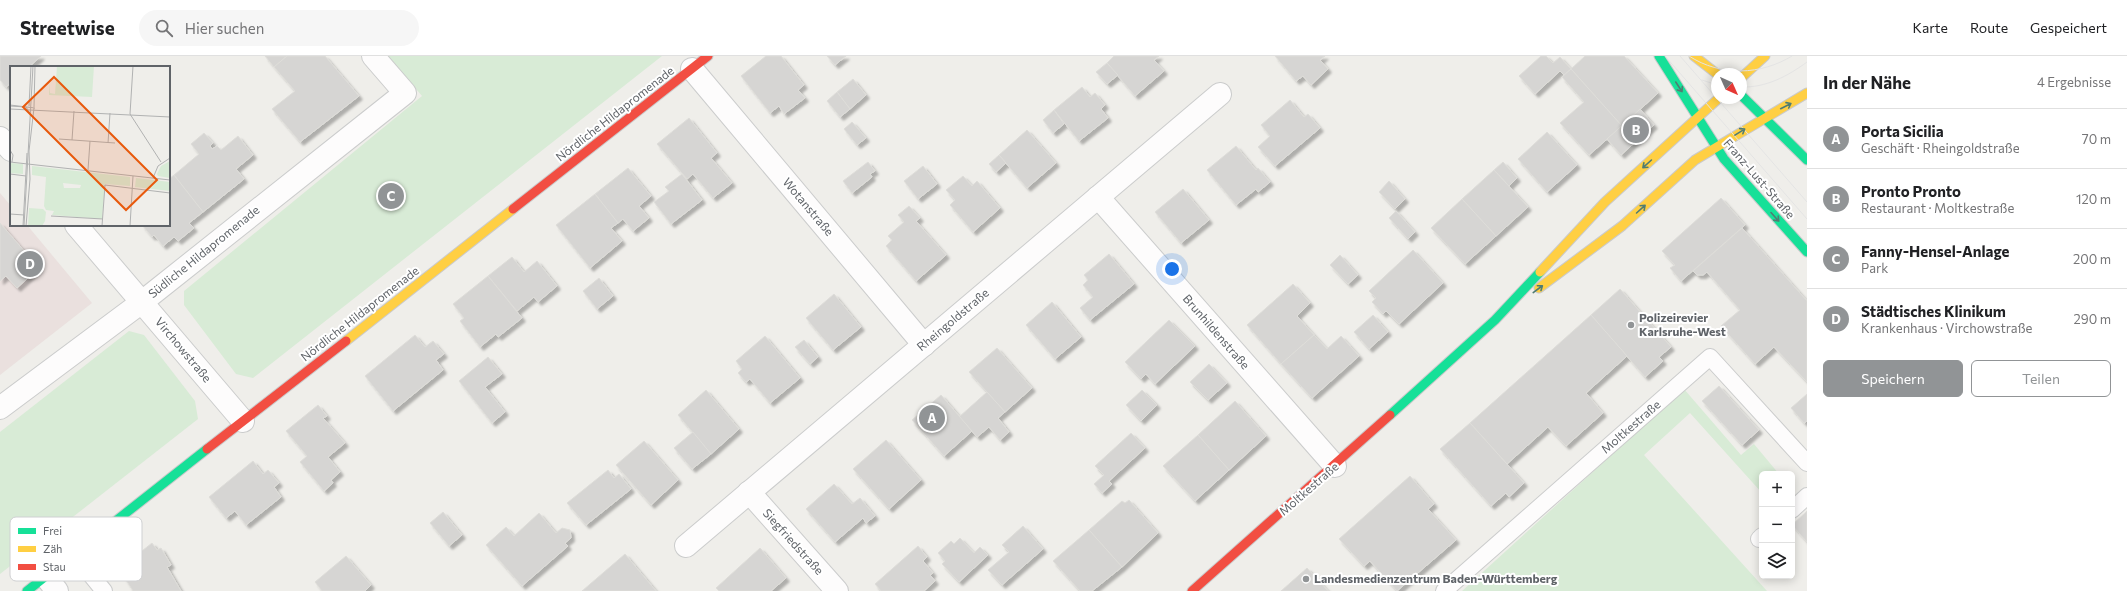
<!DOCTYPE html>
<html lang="de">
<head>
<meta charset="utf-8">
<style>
  :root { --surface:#fff; --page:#f6f6f6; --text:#202124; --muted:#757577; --line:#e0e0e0; --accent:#919496 }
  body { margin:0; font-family:Commissioner,sans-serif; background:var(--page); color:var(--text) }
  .controls { position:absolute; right:12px; bottom:12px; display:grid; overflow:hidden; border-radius:6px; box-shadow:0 2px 10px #0003 }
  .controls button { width:36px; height:36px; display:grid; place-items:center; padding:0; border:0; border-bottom:1px solid var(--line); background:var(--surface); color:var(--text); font:20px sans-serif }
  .compass { position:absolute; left:1711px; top:12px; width:36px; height:36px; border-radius:50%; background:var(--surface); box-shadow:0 2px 10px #0003; rotate:135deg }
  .you { position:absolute; left:1172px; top:213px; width:14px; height:14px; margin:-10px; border:3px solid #fff; border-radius:50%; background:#1a73e8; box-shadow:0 0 0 6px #1a73e833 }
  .badge { display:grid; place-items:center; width:26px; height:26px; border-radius:50%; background:var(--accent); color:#fff; font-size:13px; font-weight:700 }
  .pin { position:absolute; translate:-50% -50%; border:2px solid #fff; box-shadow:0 1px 4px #0006 }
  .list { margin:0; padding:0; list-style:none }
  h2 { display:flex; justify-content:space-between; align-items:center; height:52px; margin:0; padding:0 16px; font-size:17px }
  h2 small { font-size:13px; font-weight:400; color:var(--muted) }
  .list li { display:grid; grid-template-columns:26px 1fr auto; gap:12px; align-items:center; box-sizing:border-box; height:60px; padding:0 16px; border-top:1px solid var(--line) }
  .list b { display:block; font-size:15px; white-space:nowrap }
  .list p { margin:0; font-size:13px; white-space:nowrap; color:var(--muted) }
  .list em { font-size:13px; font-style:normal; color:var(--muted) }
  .actions { display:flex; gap:8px; padding:12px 16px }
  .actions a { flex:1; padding:9px 0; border:1px solid var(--accent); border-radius:6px; text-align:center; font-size:14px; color:var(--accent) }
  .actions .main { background:var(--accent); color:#fff }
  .icon { flex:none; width:22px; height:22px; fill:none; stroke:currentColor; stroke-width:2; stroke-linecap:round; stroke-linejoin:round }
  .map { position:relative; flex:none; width:1807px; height:535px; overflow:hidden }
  header { display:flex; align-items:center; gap:24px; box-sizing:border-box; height:56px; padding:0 20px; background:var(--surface); border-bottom:1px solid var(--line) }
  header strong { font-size:19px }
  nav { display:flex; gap:22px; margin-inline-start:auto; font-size:14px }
  .search { width:280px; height:36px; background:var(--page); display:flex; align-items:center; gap:10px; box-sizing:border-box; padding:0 14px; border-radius:22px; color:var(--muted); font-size:15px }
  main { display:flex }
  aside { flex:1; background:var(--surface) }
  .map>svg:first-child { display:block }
</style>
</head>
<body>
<header>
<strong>Streetwise</strong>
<div class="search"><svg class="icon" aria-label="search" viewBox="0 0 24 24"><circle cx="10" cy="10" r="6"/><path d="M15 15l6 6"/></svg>Hier suchen</div>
<nav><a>Karte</a><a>Route</a><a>Gespeichert</a></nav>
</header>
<main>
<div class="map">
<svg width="1807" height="535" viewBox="0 0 1807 535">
  <defs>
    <filter id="shadow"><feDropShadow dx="3.5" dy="3.5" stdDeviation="1" flood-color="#0004"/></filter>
  </defs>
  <rect width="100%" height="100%" fill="#efeeea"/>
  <polygon fill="#eae0de" points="0,137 11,150 11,169 27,169 92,247 0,319"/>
  <g fill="#d8ebd6">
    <polygon points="388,0 662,0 253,322 236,318 184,249 184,235 422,40"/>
    <polygon points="129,275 144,279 195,345 198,363 0,518 0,376"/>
    <polygon points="1684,333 1741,399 1754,388 1779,418 1762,418 1762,437 1690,357 1644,399 1767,535 1462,535"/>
  </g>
  <g fill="#d6d5d3" stroke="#deddd9" filter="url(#shadow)">
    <polygon points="0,0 41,0 29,11 11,11 11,27 6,31 0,24"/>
    <polygon points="265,0 287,0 274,11"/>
    <polygon points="287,0 325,0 359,40 300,86 272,53 295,35 274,11"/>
    <polygon points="766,0 781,0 804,29 798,34 805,42 784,58 779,50 770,57 741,20"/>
    <polygon points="827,0 846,0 835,9"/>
    <polygon points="1114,0 1159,0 1154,4 1164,15 1135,40 1107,7"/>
    <polygon points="1275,0 1325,0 1320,4 1328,13 1311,29 1303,20 1296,25"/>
    <polygon points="1541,0 1546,0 1553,7 1560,1 1571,13 1564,19 1560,15 1535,38 1519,20"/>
    <polygon points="1585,0 1624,0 1658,37 1622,70 1571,13"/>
    <polygon points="1107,7 1118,19 1107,28 1096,16"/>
    <polygon points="1571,13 1622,70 1589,99 1560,67 1584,46 1562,21"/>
    <polygon points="853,23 866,39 850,53 837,36"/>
    <polygon points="1082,31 1090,41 1095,37 1105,49 1101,53 1108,62 1079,85 1054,54"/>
    <polygon points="837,36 850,53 840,61 827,45"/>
    <polygon points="1290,44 1304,61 1308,58 1320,72 1275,110 1258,91 1270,80 1261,69"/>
    <polygon points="1640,53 1654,69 1621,99 1607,83"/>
    <polygon points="1054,54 1064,68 1053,77 1043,64"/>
    <polygon points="689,62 717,97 711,102 732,127 713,142 693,118 687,123 657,88"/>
    <polygon points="852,66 866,82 857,89 844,73"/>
    <polygon points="1027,74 1056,107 1027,132 999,99"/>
    <polygon points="1547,76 1577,109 1547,136 1518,103"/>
    <polygon points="204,77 213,87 210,90 212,93 217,90 221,94 238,80 253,99 236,113 244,123 203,156 174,119 199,98 191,88"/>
    <polygon points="1236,90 1256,114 1258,112 1270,126 1258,136 1256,133 1236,149 1207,114"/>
    <polygon points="999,99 1006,107 996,116 989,108"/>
    <polygon points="868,106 875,115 870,118 872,121 852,137 843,125"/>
    <polygon points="1503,106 1517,122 1509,130 1494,114"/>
    <polygon points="923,110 937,128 918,143 904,125"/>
    <polygon points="628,112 651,140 639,150 649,162 633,175 623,163 618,167 595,138"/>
    <polygon points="1494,114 1528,151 1496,180 1462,143"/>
    <polygon points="682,118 702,144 671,168 654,146 669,135 665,131"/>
    <polygon points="174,119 203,156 189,167 194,172 178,185 174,181 163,190 154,179 152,181 142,169 169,169 169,123"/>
    <polygon points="963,120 972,130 977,125 1000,152 973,176 950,149 955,144 946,134"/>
    <polygon points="1389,125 1405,143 1395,153 1379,136"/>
    <polygon points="1183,133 1209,164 1181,187 1155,156"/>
    <polygon points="595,138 618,167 611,172 622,185 590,212 556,169"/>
    <polygon points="1721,142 1745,169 1681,225 1670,212 1675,209 1662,195"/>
    <polygon points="1462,143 1496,180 1465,208 1431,172"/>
    <polygon points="909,150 920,162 916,165 946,199 916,225 886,190 892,184 888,180 904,166 898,159"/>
    <polygon points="1396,155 1415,176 1408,183 1389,162"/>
    <polygon points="0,167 39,212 17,232 6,220 0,225"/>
    <polygon points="1742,172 1807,245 1807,326 1774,291 1755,308 1721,270 1740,254 1707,216 1703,219 1697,219 1693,215"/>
    <polygon points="1413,194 1443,227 1399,268 1386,255 1383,258 1372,246 1376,242 1369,235"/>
    <polygon points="1109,198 1134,228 1090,264 1080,252 1093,241 1083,229 1088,224 1084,219"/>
    <polygon points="1340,199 1358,219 1348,228 1330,209"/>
    <polygon points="512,201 524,216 537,205 557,230 538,246 534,241 517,255 488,220"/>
    <polygon points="488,220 522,262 498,281 496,278 480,291 460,265 464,262 453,248"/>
    <polygon points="599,222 613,240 597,253 583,235"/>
    <polygon points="1293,228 1310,247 1297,260 1314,279 1281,308 1247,269"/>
    <polygon points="1620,233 1671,291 1659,301 1663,305 1645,321 1591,259"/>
    <polygon points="834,238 861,271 833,294 806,262"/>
    <polygon points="1052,246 1081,281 1055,303 1026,269"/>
    <polygon points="1373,259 1388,276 1369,293 1354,276"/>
    <polygon points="1591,259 1627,300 1586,337 1603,357 1566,390 1548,371 1507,408 1470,367"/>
    <polygon points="1169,264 1195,290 1155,328 1146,318 1141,323 1125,306"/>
    <polygon points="415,279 425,291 433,285 444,298 436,304 443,314 393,355 365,320"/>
    <polygon points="1314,279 1327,293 1341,280 1359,300 1312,342 1281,308"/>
    <polygon points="765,280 800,322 770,347 750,323 746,326 738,317 742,313 736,305"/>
    <polygon points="804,284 818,301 810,308 795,291"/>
    <polygon points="997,292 1032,332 1005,356 969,316"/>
    <polygon points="488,301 502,318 485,331 505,356 492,367 459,325"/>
    <polygon points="1209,308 1227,327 1208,344 1190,326"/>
    <polygon points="1719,330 1759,374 1742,389 1702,345"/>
    <polygon points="706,334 739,373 711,398 678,359"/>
    <polygon points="1142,334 1157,349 1141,365 1126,349"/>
    <polygon points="987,336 1005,356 998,362 1009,376 1000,384 989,371 977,381 959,361"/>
    <polygon points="1807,338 1807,365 1804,367 1791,352"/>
    <polygon points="941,339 972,375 944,400 912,364"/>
    <polygon points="1235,345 1266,380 1229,414 1198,379"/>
    <polygon points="318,349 327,360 323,362 345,387 328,401 340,416 331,424 333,427 324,435 300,406 307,400 286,375"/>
    <polygon points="1470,367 1524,427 1509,441 1506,437 1491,450 1440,393"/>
    <polygon points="693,376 711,398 692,413 674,392"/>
    <polygon points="1131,377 1145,392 1109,425 1112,428 1102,437 1094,428 1104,419 1095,410"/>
    <polygon points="1198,379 1229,414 1195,445 1163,410"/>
    <polygon points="886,384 921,424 889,453 853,413"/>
    <polygon points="644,385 678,424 651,449 616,409"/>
    <polygon points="253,405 263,418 268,414 279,427 274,431 281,441 246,469 235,455 226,462 209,441"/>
    <polygon points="608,414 614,422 619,418 631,433 586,469 567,447"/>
    <polygon points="1410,420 1434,448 1428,453 1456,484 1397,535 1370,505 1364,510 1339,483"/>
    <polygon points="834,428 852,448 860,442 875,460 866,467 863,462 835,486 806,453"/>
    <polygon points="1129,444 1158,477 1122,511 1089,474 1122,445 1125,447"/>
    <polygon points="1807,455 1807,486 1792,469"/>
    <polygon points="443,456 462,479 449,490 430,467"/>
    <polygon points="539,457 556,477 562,472 570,474 571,482 565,487 568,490 522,530 486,489 506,471 514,480"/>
    <polygon points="1023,470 1043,493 1002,529 988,514 1009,496 1002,489"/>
    <polygon points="1089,474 1122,511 1092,535 1080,535 1053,505"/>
    <polygon points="960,482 974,497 980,491 988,499 959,526 942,508 945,505 938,497 951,485 954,488"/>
    <polygon points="152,487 157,494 161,492 171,509 167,511 181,535 133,535 119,513"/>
    <polygon points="918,490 927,501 923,505 933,517 930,519 935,525 924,535 881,535 875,528"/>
    <polygon points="760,492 786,522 771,535 719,535 716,532"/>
    <polygon points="625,498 656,535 582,535"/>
    <polygon points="346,500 371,529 365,535 322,535 315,526"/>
    <polygon points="1307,512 1328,535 1281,535"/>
  </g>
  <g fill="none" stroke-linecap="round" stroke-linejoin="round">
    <g stroke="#cbcccc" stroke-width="18">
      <g id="lane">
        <polyline points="1792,454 1807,440"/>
        <polyline points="1759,483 1762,480"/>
        <polyline points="74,498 104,535"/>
        <polyline points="1444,535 1710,301 1807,407"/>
      </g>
    </g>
    <g stroke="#cbcccc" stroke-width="24">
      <g id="street">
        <polyline points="692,13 924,289"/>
        <polyline points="0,82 11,94"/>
        <polyline points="1098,141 1335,410"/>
        <polyline points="76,169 243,365"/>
        <polyline points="0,352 142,246 405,37 373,0"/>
        <polyline points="749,436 837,535"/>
        <polyline points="686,490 1220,38"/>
        <polyline points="46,521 57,535"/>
      </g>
    </g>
    <g stroke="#cacacb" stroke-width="11">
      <g id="fast">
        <polyline points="1659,0 1724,103 1807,196"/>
        <polyline points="1741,39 1807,104"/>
        <polyline points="1390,359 1495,264 1540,216"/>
        <polyline points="27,535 207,393"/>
      </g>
    </g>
    <g stroke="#cacacb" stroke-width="11">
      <g id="slow">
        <polyline points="1694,0 1717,18"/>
        <polyline points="1741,22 1765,0"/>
        <polyline points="1540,216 1605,146 1719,42"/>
        <polyline points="1539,232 1622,170 1695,104 1807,37"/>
        <polyline points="346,285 513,153"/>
      </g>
    </g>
    <g stroke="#cacacb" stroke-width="11">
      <g id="jam">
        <polyline points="513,153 708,0"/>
        <polyline points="207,393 346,285"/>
        <polyline points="1192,535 1390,359"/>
      </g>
    </g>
    <use href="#lane" stroke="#fdfcfc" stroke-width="16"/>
    <use href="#street" stroke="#fdfcfc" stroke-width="22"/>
    <use href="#fast" stroke="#16e098" stroke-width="9"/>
    <use href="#slow" stroke="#ffcf43" stroke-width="9"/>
    <use href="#jam" stroke="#f24e42" stroke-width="9"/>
    <g stroke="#e4e4e4" stroke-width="1">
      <polyline points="1665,0 1807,163"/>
      <polyline points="1680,0 1807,146"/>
      <path d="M1689,0C1721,21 1761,19 1792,0"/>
      <polyline points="1702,24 1717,29"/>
      <path d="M1741,31C1766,32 1788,20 1807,6"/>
    </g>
  </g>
  <defs><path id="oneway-shaft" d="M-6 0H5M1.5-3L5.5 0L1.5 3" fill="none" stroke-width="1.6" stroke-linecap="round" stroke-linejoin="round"/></defs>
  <g stroke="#507c72">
    <use href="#oneway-shaft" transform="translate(1679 31) rotate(57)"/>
    <use href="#oneway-shaft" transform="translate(1786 50) rotate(-27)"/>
    <use href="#oneway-shaft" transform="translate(1740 76) rotate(-32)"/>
    <use href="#oneway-shaft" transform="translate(1647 108) rotate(138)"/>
    <use href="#oneway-shaft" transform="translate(1641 153) rotate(-42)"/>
    <use href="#oneway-shaft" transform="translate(1775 161) rotate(48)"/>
    <use href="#oneway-shaft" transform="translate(1538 233) rotate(-37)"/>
  </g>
  <g fill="#919496" stroke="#fff" stroke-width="1.5">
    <circle cx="1631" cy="269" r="4"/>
    <circle cx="1306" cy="523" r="4"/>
  </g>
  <g text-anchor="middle" stroke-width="4" stroke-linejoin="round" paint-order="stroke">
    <g font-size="12" fill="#5f6368" stroke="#fff">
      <text transform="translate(615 58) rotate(-38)" y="4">Nördliche Hildapromenade</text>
      <text transform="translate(1759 123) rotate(49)" y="4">Franz-Lust-Straße</text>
      <text transform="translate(808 151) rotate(50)" y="4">Wotanstraße</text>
      <text transform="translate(204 196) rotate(-39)" y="4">Südliche Hildapromenade</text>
      <text transform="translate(360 258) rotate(-38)" y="4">Nördliche Hildapromenade</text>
      <text transform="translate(953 264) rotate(-40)" y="4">Rheingoldstraße</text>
      <text transform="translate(1216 276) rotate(49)" y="4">Brunhildenstraße</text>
      <text transform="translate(183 294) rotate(50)" y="4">Virchowstraße</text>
      <text transform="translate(1631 371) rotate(-41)" y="4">Moltkestraße</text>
      <text transform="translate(1309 433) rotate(-41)" y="4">Moltkestraße</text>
      <text transform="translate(793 486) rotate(48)" y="4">Siegfriedstraße</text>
    </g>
    <g font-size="12" font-weight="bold" fill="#5f6368" stroke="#fff" text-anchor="start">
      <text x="1639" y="266">Polizeirevier<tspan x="1639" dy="14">Karlsruhe-West</tspan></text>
      <text x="1314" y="527">Landesmedienzentrum Baden-Württemberg</text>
    </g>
  </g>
  <g transform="translate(10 10)">
    <rect width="160" height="160" fill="#efeeea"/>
    <path d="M47,0H84L82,31L39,29V16L40,27L45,28ZM160,95V112L148,110L147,108L151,100ZM0,97L13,98V108L0,107ZM22,100L120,111V120L95,118L92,153L42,149L44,145L36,144L34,140L36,111L22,109ZM53,117L71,119L70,122H54ZM126,112L160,116V125L125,121ZM19,142L33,143L36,146L35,155L32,160H18Z" fill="#d8ebd6" fill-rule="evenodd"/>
    <path fill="none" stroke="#b1b2b2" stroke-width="1" d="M123,0L120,48L151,96M0,39L25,42M0,40L16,41L21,49M19,40L21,0M24,41L25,0M0,43L160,51M49,73L105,77M62,74L64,45M98,77L100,47M0,84L3,89L2,96M0,96L160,114M78,104L80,75M0,108L16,110M143,112L148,100L160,92M0,148L14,149M41,150L93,153M13,160L17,87M14,160L23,0M16,160L20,113L19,85L24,42M92,160L95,119L160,127M120,160L123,110"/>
    <path fill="#e8590c" fill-opacity="0.15" stroke="#e8590c" stroke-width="2" d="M44,11L147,114L116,144L13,41Z"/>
    <rect width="160" height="160" fill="none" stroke="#5f6368" stroke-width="2"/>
  </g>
  <rect x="10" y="461" width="132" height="64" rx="6" fill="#fff" stroke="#cfd0d2" stroke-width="1"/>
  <rect x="18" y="472" width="18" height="6" fill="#16e098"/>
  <rect x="18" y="490" width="18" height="6" fill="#ffcf43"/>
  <rect x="18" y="508" width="18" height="6" fill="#f24e42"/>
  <g font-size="11" fill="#5f6368">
    <text x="43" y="479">Frei</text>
    <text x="43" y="497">Zäh</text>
    <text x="43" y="515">Stau</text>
  </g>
</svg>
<div class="controls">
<button>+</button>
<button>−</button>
<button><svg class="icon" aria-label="layers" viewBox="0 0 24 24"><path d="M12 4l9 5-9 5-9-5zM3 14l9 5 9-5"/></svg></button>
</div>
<svg class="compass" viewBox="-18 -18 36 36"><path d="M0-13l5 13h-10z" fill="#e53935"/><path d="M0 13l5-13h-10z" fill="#757577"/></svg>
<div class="you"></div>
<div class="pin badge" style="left:932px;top:362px">A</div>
<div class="pin badge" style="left:1636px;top:74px">B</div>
<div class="pin badge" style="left:391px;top:140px">C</div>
<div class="pin badge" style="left:30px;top:208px">D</div>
</div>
<aside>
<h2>In der Nähe<small>4 Ergebnisse</small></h2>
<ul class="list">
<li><span class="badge">A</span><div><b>Porta Sicilia</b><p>Geschäft · Rheingoldstraße</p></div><em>70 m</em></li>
<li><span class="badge">B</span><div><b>Pronto Pronto</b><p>Restaurant · Moltkestraße</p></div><em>120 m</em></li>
<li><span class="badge">C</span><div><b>Fanny-Hensel-Anlage</b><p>Park</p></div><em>200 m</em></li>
<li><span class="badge">D</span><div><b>Städtisches Klinikum</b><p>Krankenhaus · Virchowstraße</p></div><em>290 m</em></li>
</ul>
<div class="actions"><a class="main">Speichern</a><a>Teilen</a></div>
</aside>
</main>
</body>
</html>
